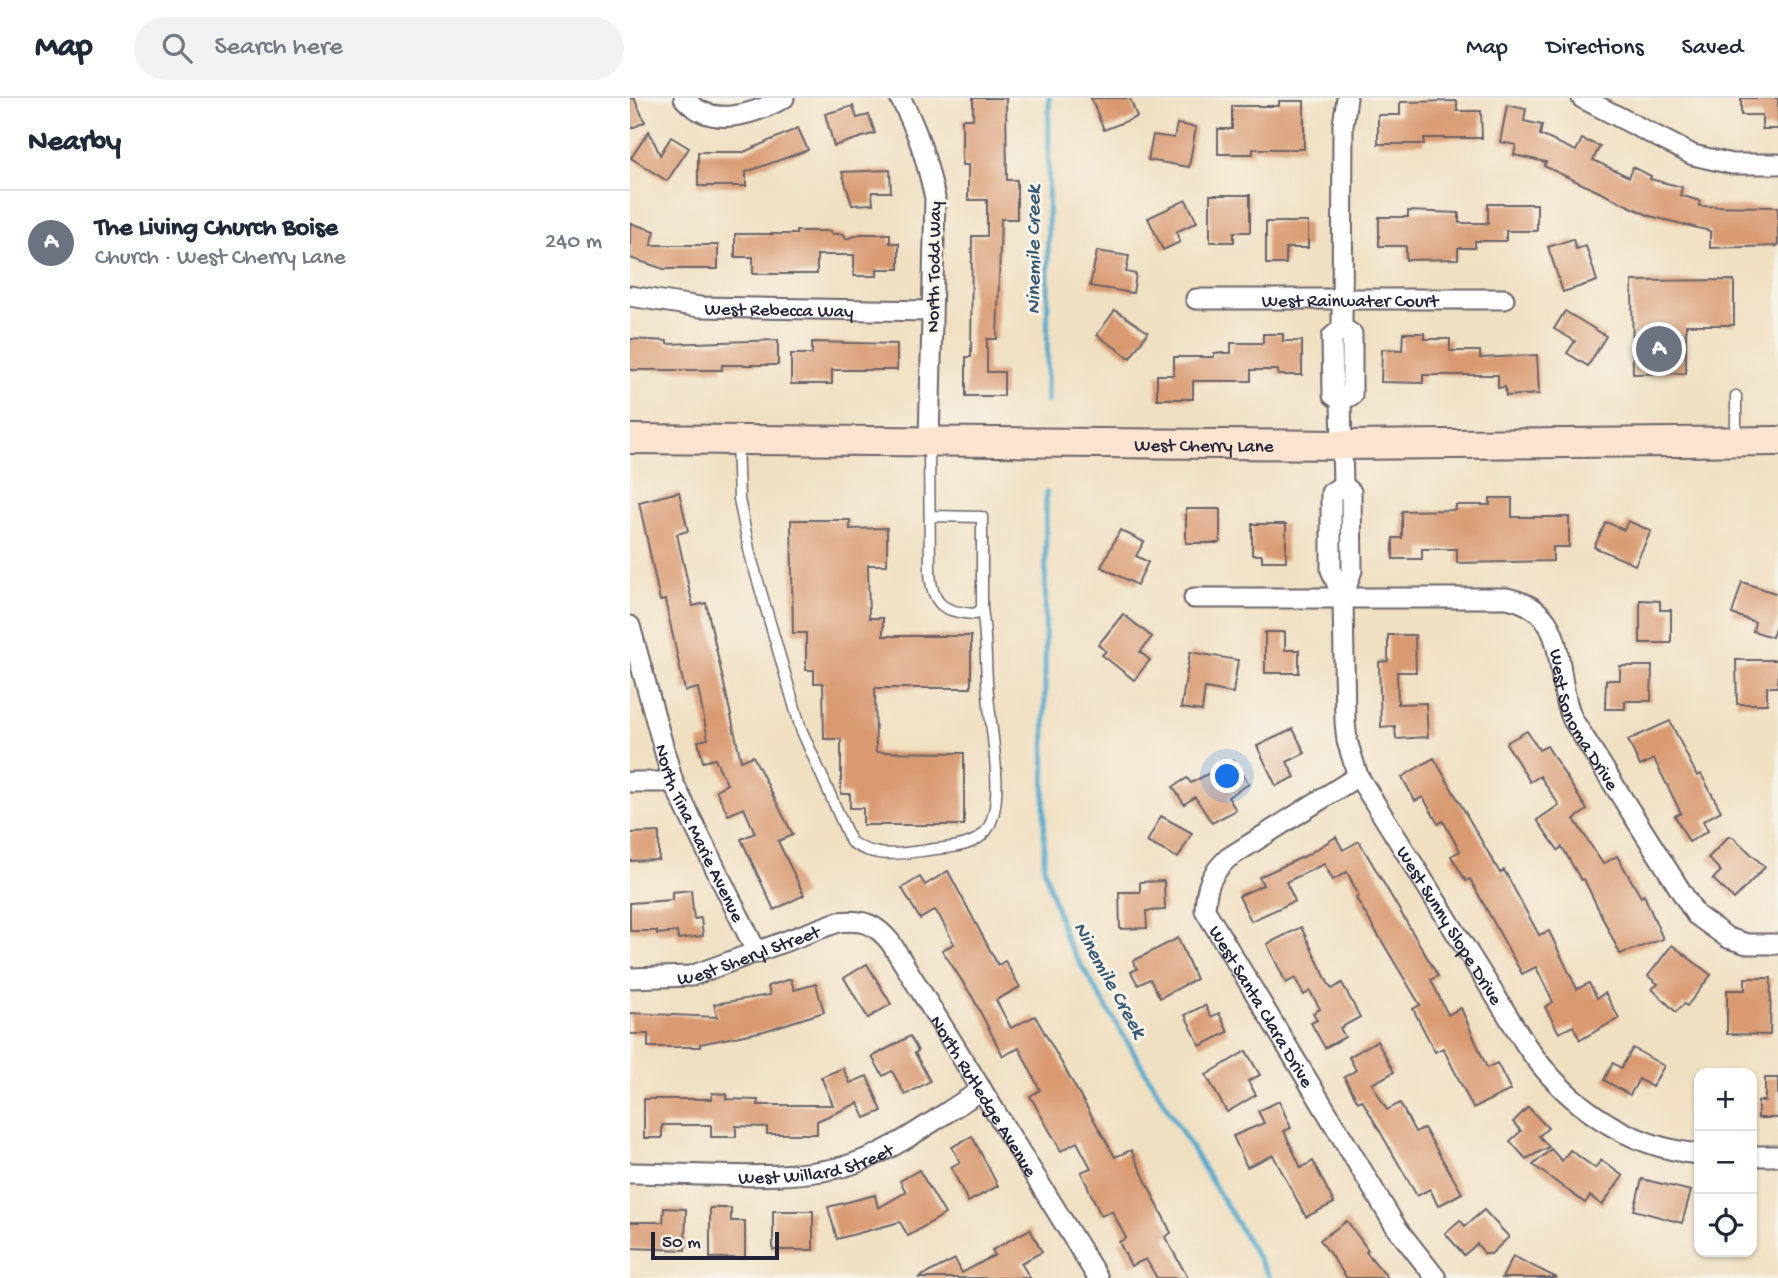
<!DOCTYPE html>
<html lang="en">
<head>
<meta charset="utf-8">
<style>
  :root { --surface:#fff; --page:#f2f2f3; --text:#1f2937; --muted:#747a83; --line:#e0e1e3; --accent:#ea580c }
  body { margin:0; font-family:"Gochi Hand",sans-serif; background:var(--page); color:var(--text) }
  .controls { position:absolute; right:21px; bottom:21px; display:grid; overflow:hidden; border-radius:14px; box-shadow:0 2px 5px #0004 }
  .controls button { width:63px; height:63px; display:grid; place-items:center; padding:0; border:0; border-bottom:2px solid var(--line); background:var(--surface); color:var(--text); font:35px sans-serif }
  .scale { position:absolute; left:21px; bottom:18px; width:128px; box-sizing:border-box; padding-left:7px; border:4px solid #22223b; border-top:0; font-size:19px; line-height:24px; white-space:nowrap; color:#22223b; -webkit-text-stroke:5px #f7f3e8; paint-order:stroke }
  .you { position:absolute; left:598px; top:679px; width:24px; height:24px; margin:-18px; border:5px solid #fff; border-radius:50%; background:#1a73e8; box-shadow:0 0 0 10px #1a73e833 }
  .badge { display:grid; place-items:center; width:46px; height:46px; border-radius:50%; background:var(--accent); color:#fff; font-size:23px; font-weight:700 }
  .pin { position:absolute; translate:-50% -50%; border:4px solid #fff; box-shadow:0 2px 7px #0006 }
  .list { margin:0; padding:0; list-style:none }
  h2 { display:flex; justify-content:space-between; align-items:center; height:91px; margin:0; padding:0 28px; font-size:30px }
  h2 small { font-size:23px; font-weight:400; color:var(--muted) }
  .list li { display:grid; grid-template-columns:46px 1fr auto; gap:21px; align-items:center; box-sizing:border-box; height:105px; padding:0 28px; border-top:2px solid var(--line) }
  .list b { display:block; font-size:26px; white-space:nowrap }
  .list p { margin:0; font-size:23px; white-space:nowrap; color:var(--muted) }
  .list em { font-size:23px; font-style:normal; color:var(--muted) }
  .icon { flex:none; width:38px; height:38px; fill:none; stroke:currentColor; stroke-width:2; stroke-linecap:round; stroke-linejoin:round }
  .map { position:relative; flex:none; width:1148px; height:1180px; overflow:hidden }
  header { display:flex; align-items:center; gap:42px; box-sizing:border-box; height:98px; padding:0 35px; background:var(--surface); border-bottom:2px solid var(--line) }
  header strong { font-size:33px }
  nav { display:flex; gap:38px; margin-inline-start:auto; font-size:24px }
  .search { width:490px; height:63px; background:var(--page); display:flex; align-items:center; gap:18px; box-sizing:border-box; padding:0 24px; border-radius:38px; color:var(--muted); font-size:26px }
  main { display:flex }
  aside { flex:1; background:var(--surface) }
  .map>svg:first-child { display:block }
</style>
</head>
<body>
<header>
<strong>Map</strong>
<div class="search"><svg class="icon" aria-label="search" viewBox="0 0 24 24"><circle cx="10" cy="10" r="6"/><path d="M15 15l6 6"/></svg>Search here</div>
<nav><a>Map</a><a>Directions</a><a>Saved</a></nav>
</header>
<main>
<aside>
<h2>Nearby<small></small></h2>
<ul class="list">
<li><span class="badge" style="background:#6b7280">A</span><div><b>The Living Church Boise</b><p>Church · West Cherry Lane</p></div><em>240 m</em></li>
</ul>
</aside>
<div class="map">
<svg width="1148" height="1180" viewBox="0 0 1148 1180">
  <rect width="100%" height="100%" fill="#f7f3e8"/>
  <filter id="ink" filterUnits="userSpaceOnUse"><feTurbulence type="fractalNoise" baseFrequency=".0143" numOctaves="2"/><feDisplacementMap in="SourceGraphic" scale="14" xChannelSelector="R" yChannelSelector="G"/><feConvolveMatrix kernelMatrix="1 2 1 2 8 2 1 2 1" color-interpolation-filters="sRGB"/></filter>
  <filter id="wash" filterUnits="userSpaceOnUse"><feTurbulence type="fractalNoise" baseFrequency=".00686" numOctaves="4" result="noise"/><feDisplacementMap in="SourceGraphic" scale="28" xChannelSelector="R" yChannelSelector="G"/><feGaussianBlur stdDeviation="1.57" result="paint"/><feColorMatrix in="noise" values="0 0 0 0 0 0 0 0 0 0 0 0 0 0 0 0 0 1.4 0 .05"/><feComposite in="paint" operator="in"/></filter>
  <g filter="url(#wash)">
    <rect width="100%" height="100%" fill="#f0e0c2"/>
    <g fill="none" stroke-linecap="round" stroke-linejoin="round">
      <g stroke="#4fa9cd" stroke-width="5">
        <polyline points="417,304 419,0"/>
        <polyline points="416,394 414,770 436,842 640,1180"/>
      </g>
    </g>
    <g id="blocks">
      <g fill="#d99a71">
        <polygon points="0,0 4,0 15,24 0,31"/>
        <polygon points="343,0 376,0 377,82 387,82 387,121 371,121 367,241 357,241 357,274 374,274 374,298 336,298 336,259 341,259 342,138 357,138 357,102 338,102 338,67 332,67 332,21 343,21"/>
        <polygon points="461,0 500,0 507,19 474,32"/>
        <polygon points="1111,0 1148,0 1148,31 1132,31 1132,17 1111,17"/>
        <polygon points="649,3 674,3 674,51 623,51 623,56 588,56 588,31 602,31 602,8 649,8"/>
        <polygon points="827,3 827,13 851,13 852,40 794,40 794,46 748,46 748,17 770,17 770,4"/>
        <polygon points="877,7 896,11 894,23 912,27 910,37 946,53 952,41 970,48 963,62 999,79 1003,69 1021,78 1020,81 1052,89 1050,97 1070,103 1069,108 1148,109 1148,148 1080,150 1080,133 1020,118 914,68 916,64 884,57 886,47 870,44"/>
        <polygon points="223,8 227,20 239,17 245,35 204,48 195,16"/>
        <polygon points="547,26 566,29 559,69 518,62 523,37 544,40"/>
        <polygon points="168,30 178,52 116,74 116,88 68,88 68,54 114,54"/>
        <polygon points="19,33 30,57 41,39 59,50 37,83 1,60"/>
        <polygon points="260,72 261,94 242,94 243,106 222,107 212,74"/>
        <polygon points="580,97 620,97 620,134 604,134 604,144 580,144"/>
        <polygon points="556,102 567,124 546,134 550,144 533,152 518,120"/>
        <polygon points="858,106 907,106 907,133 876,133 876,143 845,143 845,150 828,150 828,161 776,162 776,148 749,148 749,119 778,119 778,113 829,115 829,125 858,125"/>
        <polygon points="636,124 678,124 678,150 656,150 656,166 636,166"/>
        <polygon points="0,125 25,133 21,147 88,147 88,171 34,171 0,160"/>
        <polygon points="166,133 201,133 201,136 214,136 216,141 231,136 260,136 260,145 269,145 269,171 247,171 247,178 224,178 224,157 187,157 187,176 123,176 123,159 105,159 105,136 166,136"/>
        <polygon points="943,141 946,151 956,148 967,183 933,194 918,149"/>
        <polygon points="467,153 499,158 496,174 506,176 503,195 460,188"/>
        <polygon points="1104,182 1104,227 1056,227 1056,275 1003,276 1002,183"/>
        <polygon points="485,212 518,234 500,260 467,237"/>
        <polygon points="935,213 976,238 958,268 937,255 945,243 924,231"/>
        <polygon points="773,235 794,235 794,241 820,241 820,253 850,253 850,260 907,257 909,296 876,298 875,289 868,290 868,277 793,277 793,285 751,284 752,251 772,252"/>
        <polygon points="633,236 653,236 653,243 672,243 672,277 648,277 648,272 621,272 621,283 563,283 563,301 527,301 527,277 544,277 544,259 584,259 584,255 601,255 601,245 633,245"/>
        <polygon points="0,241 37,243 37,246 148,242 148,267 92,267 92,272 0,272"/>
        <polygon points="182,244 267,246 267,272 202,272 202,286 161,286 161,256 182,256"/>
        <polygon points="49,394 58,433 47,436 63,508 76,505 111,663 123,658 163,737 148,743 174,797 144,812 111,741 125,735 114,710 98,717 86,692 97,686 85,661 73,664 68,643 78,641 68,590 55,593 35,502 30,503 9,404"/>
        <polygon points="860,400 882,400 882,419 939,419 939,449 923,449 923,463 827,465 827,451 792,451 792,461 763,461 763,440 772,440 772,413 826,412 826,407 860,407"/>
        <rect x="556" y="411" width="34" height="34"/>
        <polygon points="161,422 220,422 220,431 257,430 257,467 238,467 239,520 253,520 253,538 341,538 341,590 245,590 246,654 334,655 334,727 233,727 233,710 220,710 220,696 211,696 211,641 194,641 193,585 184,585 184,572 176,572 176,535 163,535"/>
        <polygon points="998,423 1021,433 1005,467 964,449 976,424 994,432"/>
        <polygon points="622,426 656,426 656,463 632,463 632,457 622,457"/>
        <polygon points="490,432 514,444 506,458 518,464 507,487 471,469"/>
        <polygon points="1112,484 1148,496 1148,520 1142,539 1123,533 1125,524 1102,516"/>
        <polygon points="1010,502 1030,503 1030,512 1041,512 1041,545 1010,545"/>
        <polygon points="493,516 522,539 510,554 520,562 504,582 472,557 476,553 468,547"/>
        <polygon points="635,534 655,534 655,552 669,552 669,575 635,575"/>
        <polygon points="758,537 785,537 786,574 767,574 768,606 796,605 798,639 766,641 765,628 751,629 749,564 758,563"/>
        <polygon points="560,554 608,562 603,595 575,590 572,613 551,610"/>
        <polygon points="1106,562 1148,562 1148,589 1137,589 1137,606 1107,606"/>
        <polygon points="990,568 1022,568 1021,603 995,603 995,611 975,611 976,582 990,582"/>
        <polygon points="1040,623 1067,678 1071,676 1091,713 1073,723 1078,733 1059,744 1045,718 1051,715 1024,661 1010,668 998,642"/>
        <polygon points="663,631 675,655 657,664 665,679 646,688 627,648"/>
        <polygon points="897,633 909,652 917,648 957,712 944,721 973,766 987,758 1011,799 1014,797 1033,841 990,856 954,781 951,782 932,749 928,752 907,722 929,707 910,678 900,684 876,645"/>
        <polygon points="804,660 870,775 874,772 909,837 919,833 947,891 959,885 967,900 975,895 989,920 950,942 943,928 929,935 915,909 923,904 906,869 892,876 840,781 836,783 821,758 830,753 813,723 808,726 793,699 785,703 772,679"/>
        <polygon points="604,662 619,686 598,699 606,712 582,725 565,699 554,706 543,689 557,680 561,685"/>
        <polygon points="531,718 562,735 548,760 517,744"/>
        <polygon points="29,734 29,762 0,763 0,735"/>
        <polygon points="706,739 713,752 729,743 808,878 801,882 818,917 831,910 857,970 867,965 881,992 843,1010 813,950 805,954 783,911 790,907 726,800 729,798 717,774 703,782 694,766 656,784 665,803 621,823 609,798 633,787 629,779 675,758"/>
        <polygon points="1098,739 1103,739 1135,769 1104,801 1083,781 1091,773 1078,760"/>
        <polygon points="318,773 368,867 375,863 390,889 366,902 381,930 405,918 485,1059 501,1052 541,1135 535,1139 558,1180 527,1180 516,1161 501,1168 489,1144 496,1140 482,1113 471,1118 451,1074 461,1070 447,1044 431,1053 400,998 410,992 389,950 373,958 343,900 312,852 324,846 310,819 305,812 290,821 272,790 290,779 295,787"/>
        <polygon points="534,783 535,812 516,813 517,830 490,831 489,794 510,794 510,784"/>
        <polygon points="61,792 64,821 71,820 73,838 48,841 47,834 27,836 27,833 0,833 0,805 42,802 42,794"/>
        <polygon points="671,829 698,885 702,891 712,885 730,919 710,930 715,939 695,950 681,925 687,922 683,915 690,911 680,893 674,897 665,880 656,885 637,846"/>
        <polygon points="548,840 566,881 530,900 520,881 508,887 501,874 507,871 503,863"/>
        <polygon points="1042,847 1081,877 1057,908 1054,906 1046,914 1022,891 1028,886 1018,878"/>
        <polygon points="237,866 261,906 238,920 214,880"/>
        <polygon points="1115,880 1141,880 1140,937 1097,936 1097,892 1115,892"/>
        <polygon points="161,881 164,892 186,886 194,914 134,933 70,946 70,949 18,949 18,936 0,936 0,915 87,919 84,906 140,897 138,888"/>
        <polygon points="575,907 581,919 589,915 598,934 570,948 555,917"/>
        <polygon points="280,938 288,953 285,955 300,983 275,997 262,973 253,978 242,959"/>
        <polygon points="747,943 764,974 742,986 757,1012 770,1005 785,1034 794,1030 832,1095 808,1108 800,1091 787,1098 732,1002 728,1004 714,979 726,972 719,959"/>
        <polygon points="1003,950 1034,968 1022,989 1009,981 1000,997 974,982 983,965 991,970"/>
        <polygon points="616,953 630,977 618,983 626,997 597,1014 576,977"/>
        <polygon points="213,970 220,985 237,978 252,1013 235,1020 228,1005 187,1023 187,1036 137,1036 137,1029 106,1028 106,1039 81,1039 81,1027 32,1027 32,1040 14,1040 14,1001 82,1001 82,995 96,996 96,1001 128,1002 128,1007 203,1007 191,979"/>
        <polygon points="1135,980 1148,980 1148,1020 1128,1020 1128,1003 1135,1003"/>
        <polygon points="649,1003 661,1030 654,1033 671,1070 683,1063 704,1105 676,1119 643,1057 617,1069 603,1038 634,1025 628,1013"/>
        <polygon points="898,1009 918,1030 909,1038 919,1049 896,1061 880,1043 891,1033 883,1024"/>
        <polygon points="342,1038 368,1088 338,1104 321,1069 330,1064 322,1049"/>
        <polygon points="921,1051 932,1063 940,1052 965,1070 971,1062 993,1078 972,1107 960,1098 955,1105 903,1067"/>
        <polygon points="289,1072 315,1116 278,1138 270,1124 207,1141 198,1109 245,1097 248,1110 276,1094 270,1083"/>
        <polygon points="1012,1081 1061,1093 1052,1125 1004,1112"/>
        <polygon points="34,1110 56,1111 55,1152 0,1150 0,1124 33,1124"/>
        <polygon points="80,1110 101,1110 101,1123 115,1123 115,1160 80,1160"/>
        <polygon points="854,1112 879,1139 861,1156 855,1156 847,1146 834,1157 815,1135 830,1122 835,1128"/>
        <rect x="143" y="1113" width="40" height="39"/>
        <polygon points="717,1123 738,1152 736,1154 758,1180 717,1180 690,1142"/>
        <polygon points="400,1131 412,1154 391,1165 400,1180 288,1180 325,1161 332,1175 365,1157 362,1152"/>
        <polygon points="883,1158 927,1180 872,1180"/>
      </g>
    </g>
  </g>
  <g filter="url(#ink)">
    <use href="#blocks" fill-opacity="0" stroke="#6a646a" stroke-width="2"/>
    <g fill="none" stroke-linecap="round" stroke-linejoin="round">
      <g stroke="#6a646a" stroke-width="13">
        <g id="lane">
          <polyline points="1106,298 1106,343"/>
          <path d="M107,342L109,401L120,456L171,631L221,744C246,761 269,756 298,752C317,749 343,750 356,733C377,706 360,629 358,596C355,567 357,540 352,511"/>
          <path d="M299,345L300,474C302,507 313,514 345,516L352,511V419L300,418"/>
        </g>
      </g>
      <g stroke="#6a646a" stroke-width="23">
        <g id="street">
          <path d="M54,0C80,31 123,17 154,0"/>
          <path d="M270,0C288,32 297,64 305,100L299,344"/>
          <polyline points="952,0 1063,57 1102,66 1148,66"/>
          <path id="s1" d="M0,198L70,209L301,213"/>
          <path id="s2" d="M566,201H874"/>
          <polyline points="712,230 713,27 717,0"/>
          <polygon points="712,230 722,236 722,297 711,303 703,297 702,239"/>
          <polyline points="711,303 713,387"/>
          <path id="s3" d="M564,500H877C943,514 921,573 943,622L1066,817L1098,840L1117,846H1148"/>
          <path id="s4" d="M713,500L701,472V395L713,387L721,394L722,472L713,500L715,624L717,643L728,678L896,947C936,1006 997,1049 1069,1056"/>
          <path id="s5" d="M0,528L43,684L127,855"/>
          <path id="s6" d="M728,678L598,760C581,776 576,788 575,812L766,1129L806,1180"/>
          <polyline points="0,684 43,684"/>
          <path id="s7" d="M0,880L61,878L208,824C233,821 246,826 261,845L468,1180"/>
          <polyline points="1122,1058 1148,1058"/>
          <path id="s8" d="M0,1075C64,1075 170,1086 228,1064C272,1048 312,1016 352,992"/>
        </g>
      </g>
      <g stroke="#6a646a" stroke-width="32">
        <g id="secondary">
          <path id="s9" d="M0,341L712,347L1148,343"/>
        </g>
      </g>
      <use href="#lane" stroke="#fff" stroke-width="10"/>
      <use href="#street" stroke="#fff" stroke-width="19"/>
      <use href="#secondary" stroke="#fde4d1" stroke-width="28"/>
    </g>
  </g>
  <g text-anchor="middle" stroke-width="6" stroke-linejoin="round" paint-order="stroke">
    <g font-size="19" fill="#22223b" stroke="#f7f3e8">
      <text transform="translate(302 169) rotate(-89)" y="7">North Todd Way</text>
      <text dy="7" stroke="none"><textPath href="#s2" startOffset="154">West Rainwater Court</textPath></text>
      <text dy="7" stroke="none"><textPath href="#s1" startOffset="150">West Rebecca Way</textPath></text>
      <text dy="7" stroke="none"><textPath href="#s9" startOffset="574">West Cherry Lane</textPath></text>
      <text dy="7" stroke="none"><textPath href="#s3" startOffset="466">West Sonoma Drive</textPath></text>
      <text dy="7" stroke="none"><textPath href="#s5" startOffset="219">North Tina Marie Avenue</textPath></text>
      <text dy="7" stroke="none"><textPath href="#s4" startOffset="595">West Sunny Slope Drive</textPath></text>
      <text dy="7" stroke="none"><textPath href="#s7" startOffset="122">West Sheryl Street</textPath></text>
      <text dy="7" stroke="none"><textPath href="#s6" startOffset="324">West Santa Clara Drive</textPath></text>
      <text dy="7" stroke="none"><textPath href="#s7" startOffset="457">North Rutledge Avenue</textPath></text>
      <text dy="7" stroke="none"><textPath href="#s8" startOffset="187">West Willard Street</textPath></text>
    </g>
    <g font-size="21" font-style="italic" fill="#345875" stroke="#f7f3e8">
      <text transform="translate(402 152) rotate(-90)" y="7">Ninemile Creek</text>
      <text transform="translate(481 881) rotate(61)" y="7">Ninemile Creek</text>
    </g>
  </g>
</svg>
<div class="controls">
<button>+</button>
<button>−</button>
<button><svg class="icon" aria-label="locate" viewBox="0 0 24 24"><circle cx="12" cy="12" r="6"/><path d="M12 2v4M12 18v4M2 12h4M18 12h4"/></svg></button>
</div>
<div class="scale">50 m</div>
<div class="you"></div>
<div class="pin badge" style="left:1029px;top:251px;background:#6b7280">A</div>
</div>
</main>
</body>
</html>
